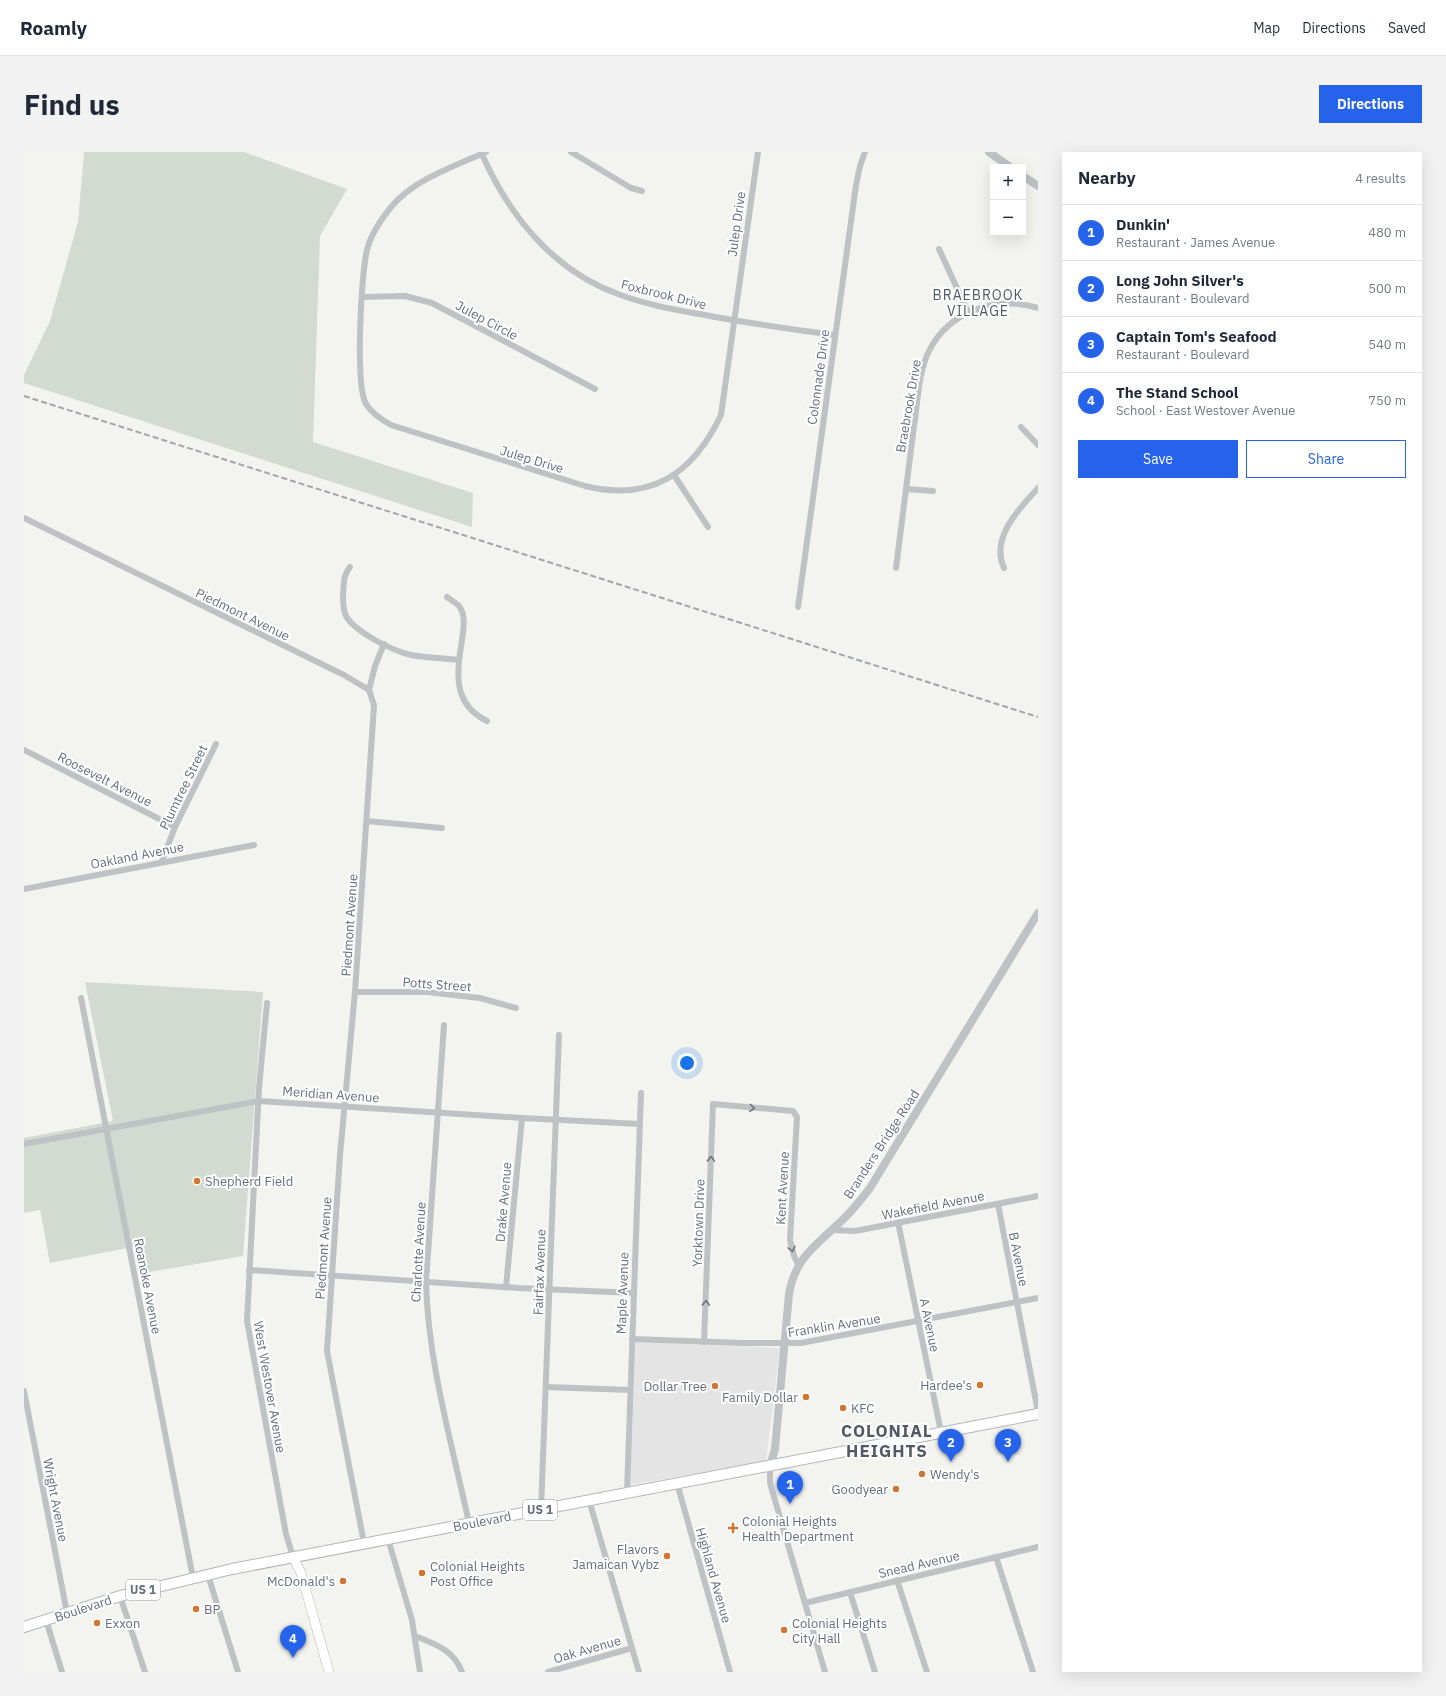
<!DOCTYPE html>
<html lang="en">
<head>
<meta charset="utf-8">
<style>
  :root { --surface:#fff; --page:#f2f2f3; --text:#1f2937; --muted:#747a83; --line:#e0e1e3; --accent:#2563eb }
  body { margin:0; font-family:"IBM Plex Sans",sans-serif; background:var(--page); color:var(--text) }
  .controls { position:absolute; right:12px; top:12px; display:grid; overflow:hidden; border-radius:0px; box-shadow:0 4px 16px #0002 }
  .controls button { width:36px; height:36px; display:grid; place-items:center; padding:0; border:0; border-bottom:1px solid var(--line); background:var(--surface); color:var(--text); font:20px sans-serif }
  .you { position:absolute; left:663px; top:911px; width:14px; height:14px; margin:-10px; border:3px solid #fff; border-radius:50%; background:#1a73e8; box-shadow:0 0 0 6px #1a73e833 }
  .badge { display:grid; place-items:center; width:26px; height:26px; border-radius:50%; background:var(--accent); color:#fff; font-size:13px; font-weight:700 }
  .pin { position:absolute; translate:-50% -33px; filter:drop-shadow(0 1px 2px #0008) }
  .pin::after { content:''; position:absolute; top:21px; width:14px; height:12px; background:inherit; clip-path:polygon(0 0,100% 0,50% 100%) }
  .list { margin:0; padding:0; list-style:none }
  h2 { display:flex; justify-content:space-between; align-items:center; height:52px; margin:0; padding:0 16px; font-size:17px }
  h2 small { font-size:13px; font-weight:400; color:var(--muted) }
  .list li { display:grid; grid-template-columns:26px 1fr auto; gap:12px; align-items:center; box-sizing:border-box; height:56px; padding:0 16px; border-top:1px solid var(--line) }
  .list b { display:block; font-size:15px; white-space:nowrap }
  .list p { margin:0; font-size:13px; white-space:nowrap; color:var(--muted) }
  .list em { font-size:13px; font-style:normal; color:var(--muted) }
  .actions { display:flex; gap:8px; padding:12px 16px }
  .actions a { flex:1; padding:9px 0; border:1px solid var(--accent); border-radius:0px; text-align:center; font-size:14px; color:var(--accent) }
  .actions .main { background:var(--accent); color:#fff }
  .map { position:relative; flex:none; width:1014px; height:1520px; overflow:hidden; border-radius:0px }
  header { display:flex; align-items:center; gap:24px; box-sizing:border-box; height:56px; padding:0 20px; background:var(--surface); border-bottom:1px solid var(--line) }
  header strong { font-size:19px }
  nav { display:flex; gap:22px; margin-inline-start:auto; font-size:14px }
  .intro { display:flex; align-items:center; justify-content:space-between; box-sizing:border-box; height:96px; padding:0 24px }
  h1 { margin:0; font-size:28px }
  .button { padding:10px 18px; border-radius:0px; background:var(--accent); color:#fff; font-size:14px; font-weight:700 }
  main { display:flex; gap:24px; padding:0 24px }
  aside { flex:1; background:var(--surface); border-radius:0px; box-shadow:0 4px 16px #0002 }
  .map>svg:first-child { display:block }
</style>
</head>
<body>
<header>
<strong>Roamly</strong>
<nav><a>Map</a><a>Directions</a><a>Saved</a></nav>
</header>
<div class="intro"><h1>Find us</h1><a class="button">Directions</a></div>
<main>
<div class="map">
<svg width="1014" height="1520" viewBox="0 0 1014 1520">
  <rect width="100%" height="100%" fill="#f3f4f0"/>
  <polygon fill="#e3e4e3" points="612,1190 756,1196 742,1309 606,1333"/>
  <g fill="#d3dad1">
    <polygon points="60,0 220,0 323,37 296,84 289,290 449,341 448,375 0,231 0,223 26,169 54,70"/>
    <polygon points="61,830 239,840 219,1104 120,1121 114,1094 26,1111 16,1058 0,1061 0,986 89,969"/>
  </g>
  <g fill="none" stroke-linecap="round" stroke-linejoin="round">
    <g stroke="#b4b7bc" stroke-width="10">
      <polyline id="secondary" points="269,1405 277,1421 305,1520"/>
    </g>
    <g stroke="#b3b5b9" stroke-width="12">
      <polyline id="primary" points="0,1475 96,1444 208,1417 1014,1262"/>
    </g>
    <g stroke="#bfc2c5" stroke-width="6">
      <path d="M457,0C484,62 528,118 594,142C625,154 659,159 691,165C731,172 771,178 811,183"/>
      <path d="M462,0C431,14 391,27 368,54C358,66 347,82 343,98C337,122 331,233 342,252C348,262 358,268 367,273L561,334C627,350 669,322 697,263L734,0"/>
      <polyline points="547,0 607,36 618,39"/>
      <polyline points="915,97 944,160"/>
      <polyline points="338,145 381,144 408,151 571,237"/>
      <polyline points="997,275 1014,293"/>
      <polyline points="650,323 684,375"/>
      <polyline points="882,337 909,339"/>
      <polyline points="0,366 320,523 345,538 350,553 331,840 316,1003 303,1199 340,1391"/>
      <path d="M326,415C319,423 320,432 319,443C319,450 319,458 322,464C331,480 369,499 387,503C403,506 419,506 435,508"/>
      <path d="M872,416C878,368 884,321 890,274C894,250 894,221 905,199C925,159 973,143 1014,156"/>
      <path d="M980,416C966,386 995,357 1014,336"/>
      <path d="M423,445C427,448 432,451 435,454C441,462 440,472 439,481C434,516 425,550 463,569"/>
      <polyline points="774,455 832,33 836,14 841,0"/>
      <polyline points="345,538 351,514 360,492"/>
      <polyline points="0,598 151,675"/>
      <polyline points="343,669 418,676"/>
      <polyline points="138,709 151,675 192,592"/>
      <polyline points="0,737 230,693"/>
      <polyline points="331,840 403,840 456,846 492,856"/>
      <polyline points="57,846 169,1426"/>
      <polyline points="243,851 235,936 223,1169 262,1382 269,1405"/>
      <path d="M420,873L402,1130C404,1211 428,1292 445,1371"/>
      <polyline points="0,992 235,949 498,966 616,972"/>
      <polyline points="974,1052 1014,1260"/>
      <polyline points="874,1070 917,1280"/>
      <polyline points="808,1078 831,1079 1014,1044"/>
      <polyline points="225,1118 494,1136 610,1141"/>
      <polyline points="482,1135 498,966"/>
      <polyline points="608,1187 718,1191 777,1191 1014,1146"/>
      <polyline points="680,1190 689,952 769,959 773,965 766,1088 770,1104 774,1112"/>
      <polyline points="522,1235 606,1238"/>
      <polyline points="0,1239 43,1461"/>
      <polyline points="746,1314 746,1331 801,1520"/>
      <polyline points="653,1331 706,1520"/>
      <polyline points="603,1341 617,941"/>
      <polyline points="565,1348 615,1520"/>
      <polyline points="517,1358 535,883"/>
      <polyline points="364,1387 388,1468 396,1520"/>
      <polyline points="972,1405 1009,1520"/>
      <polyline points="184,1423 214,1520"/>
      <polyline points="873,1428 903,1520"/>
      <polyline points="826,1440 851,1520"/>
      <polyline points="96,1444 121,1520"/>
      <polyline points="781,1451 1014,1395"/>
      <polyline points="22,1468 38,1520"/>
      <path d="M391,1484C411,1492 430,1498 438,1520"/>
      <polyline points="524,1520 608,1496"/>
    </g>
    <g stroke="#bfc2c5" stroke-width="8">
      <polyline points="965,0 986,15"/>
      <polyline points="999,24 1014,34"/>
      <path d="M746,1314L751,1297L765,1142C771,1107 789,1096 813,1073C826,1062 836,1049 846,1036L1014,761"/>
    </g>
    <use href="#secondary" stroke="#fff" stroke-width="9"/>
    <use href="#primary" stroke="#fff" stroke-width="10"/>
    <polyline stroke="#a1a4aa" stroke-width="2" stroke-dasharray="6 3" stroke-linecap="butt" points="0,244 1014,565"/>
  </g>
  <defs><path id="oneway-chevron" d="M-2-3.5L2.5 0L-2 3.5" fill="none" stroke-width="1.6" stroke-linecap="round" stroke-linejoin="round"/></defs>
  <g stroke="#6a7282">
    <use href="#oneway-chevron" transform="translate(728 956) rotate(5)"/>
    <use href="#oneway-chevron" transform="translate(687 1007) rotate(-88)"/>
    <use href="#oneway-chevron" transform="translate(768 1097) rotate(76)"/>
    <use href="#oneway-chevron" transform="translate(682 1151) rotate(-88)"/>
  </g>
  <g fill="#d07633" stroke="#fff" stroke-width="1.5">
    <circle cx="173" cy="1029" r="4"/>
    <circle cx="956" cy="1233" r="4"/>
    <circle cx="691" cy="1234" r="4"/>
    <circle cx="782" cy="1245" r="4"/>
    <circle cx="819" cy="1256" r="4"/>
    <circle cx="898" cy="1322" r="4"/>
    <circle cx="872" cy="1337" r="4"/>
    <path d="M707 1370h4v4h4v4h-4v4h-4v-4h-4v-4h4z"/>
    <circle cx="643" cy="1404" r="4"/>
    <circle cx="398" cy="1421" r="4"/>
    <circle cx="319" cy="1429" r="4"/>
    <circle cx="172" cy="1457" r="4"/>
    <circle cx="73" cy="1471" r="4"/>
    <circle cx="760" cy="1478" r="4"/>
  </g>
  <g text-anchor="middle" stroke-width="4" stroke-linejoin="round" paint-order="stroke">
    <g fill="#fff" stroke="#939aa5" stroke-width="1">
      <rect x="499" y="1348" width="34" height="20" rx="3"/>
      <rect x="102" y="1428" width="34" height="20" rx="3"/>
    </g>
    <g font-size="12" font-weight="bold" fill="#656e7e">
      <text x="516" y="1362">US 1</text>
      <text x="119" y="1442">US 1</text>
    </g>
    <g font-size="13" fill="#656e7e" stroke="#fff">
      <text transform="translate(712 72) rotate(-82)" y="5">Julep Drive</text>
      <text transform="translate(640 142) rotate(14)" y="5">Foxbrook Drive</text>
      <text transform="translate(463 168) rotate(28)" y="5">Julep Circle</text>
      <text transform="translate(794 225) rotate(-82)" y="5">Colonnade Drive</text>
      <text transform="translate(884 254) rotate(-80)" y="5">Braebrook Drive</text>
      <text transform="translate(508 307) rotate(17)" y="5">Julep Drive</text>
      <text transform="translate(219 462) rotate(26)" y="5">Piedmont Avenue</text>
      <text transform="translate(81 627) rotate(27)" y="5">Roosevelt Avenue</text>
      <text transform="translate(159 635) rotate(-64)" y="5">Plumtree Street</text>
      <text transform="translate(113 703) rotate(-11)" y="5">Oakland Avenue</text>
      <text transform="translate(325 773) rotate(-86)" y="5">Piedmont Avenue</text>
      <text transform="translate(413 832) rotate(4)" y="5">Potts Street</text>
      <text transform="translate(307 942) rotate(4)" y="5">Meridian Avenue</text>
      <text transform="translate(857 992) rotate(-57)" y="5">Branders Bridge Road</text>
      <text transform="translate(758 1036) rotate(-87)" y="5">Kent Avenue</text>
      <text transform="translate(479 1050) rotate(-85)" y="5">Drake Avenue</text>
      <text transform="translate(909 1053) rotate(-11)" y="5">Wakefield Avenue</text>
      <text transform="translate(674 1071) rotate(-88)" y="5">Yorktown Drive</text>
      <text transform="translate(299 1096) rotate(-86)" y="5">Piedmont Avenue</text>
      <text transform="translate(394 1100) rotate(-87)" y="5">Charlotte Avenue</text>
      <text transform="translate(995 1107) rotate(79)" y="5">B Avenue</text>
      <text transform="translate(515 1120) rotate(-88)" y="5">Fairfax Avenue</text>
      <text transform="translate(124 1134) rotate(79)" y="5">Roanoke Avenue</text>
      <text transform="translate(598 1141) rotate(-88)" y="5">Maple Avenue</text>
      <text transform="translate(810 1173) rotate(-9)" y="5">Franklin Avenue</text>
      <text transform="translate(906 1173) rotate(78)" y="5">A Avenue</text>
      <text transform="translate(246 1235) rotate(80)" y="5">West Westover Avenue</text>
      <text transform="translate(32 1348) rotate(79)" y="5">Wright Avenue</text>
      <text transform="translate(458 1369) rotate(-11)" y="5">Boulevard</text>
      <text transform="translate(895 1412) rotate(-13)" y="5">Snead Avenue</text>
      <text transform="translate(690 1423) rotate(74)" y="5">Highland Avenue</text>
      <text transform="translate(59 1456) rotate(-18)" y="5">Boulevard</text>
      <text transform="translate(563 1497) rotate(-16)" y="5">Oak Avenue</text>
    </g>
    <g font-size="13" fill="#656e7e" stroke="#fff" text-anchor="start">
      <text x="181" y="1034">Shepherd Field</text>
      <text x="948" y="1238" text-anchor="end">Hardee's</text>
      <text x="683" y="1239" text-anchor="end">Dollar Tree</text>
      <text x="774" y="1250" text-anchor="end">Family Dollar</text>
      <text x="827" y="1261">KFC</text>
      <text x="906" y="1327">Wendy's</text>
      <text x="864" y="1342" text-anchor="end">Goodyear</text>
      <text x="718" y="1374">Colonial Heights<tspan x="718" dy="15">Health Department</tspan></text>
      <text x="635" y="1402" text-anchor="end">Flavors<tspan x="635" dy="15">Jamaican Vybz</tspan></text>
      <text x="406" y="1419">Colonial Heights<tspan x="406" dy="15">Post Office</tspan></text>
      <text x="311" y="1434" text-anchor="end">McDonald's</text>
      <text x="180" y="1462">BP</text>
      <text x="81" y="1476">Exxon</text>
      <text x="768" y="1476">Colonial Heights<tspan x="768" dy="15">City Hall</tspan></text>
    </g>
    <g font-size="14" letter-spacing="1" fill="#535964" stroke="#fff">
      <text x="954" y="148">BRAEBROOK<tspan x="954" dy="16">VILLAGE</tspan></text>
    </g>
    <g font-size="17" font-weight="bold" letter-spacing="1" fill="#535964" stroke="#fff">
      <text x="863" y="1285">COLONIAL<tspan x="863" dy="20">HEIGHTS</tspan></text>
    </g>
  </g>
</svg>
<div class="controls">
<button>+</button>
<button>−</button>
</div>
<div class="you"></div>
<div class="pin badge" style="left:766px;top:1352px">1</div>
<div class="pin badge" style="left:927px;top:1310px">2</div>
<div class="pin badge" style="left:984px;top:1310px">3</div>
<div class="pin badge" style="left:269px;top:1506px">4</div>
</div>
<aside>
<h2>Nearby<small>4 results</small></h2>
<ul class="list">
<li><span class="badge">1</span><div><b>Dunkin'</b><p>Restaurant · James Avenue</p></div><em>480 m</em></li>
<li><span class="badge">2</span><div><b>Long John Silver's</b><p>Restaurant · Boulevard</p></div><em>500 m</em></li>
<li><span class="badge">3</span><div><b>Captain Tom's Seafood</b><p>Restaurant · Boulevard</p></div><em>540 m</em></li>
<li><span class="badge">4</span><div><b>The Stand School</b><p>School · East Westover Avenue</p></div><em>750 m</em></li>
</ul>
<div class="actions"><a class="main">Save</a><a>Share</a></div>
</aside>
</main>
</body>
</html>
